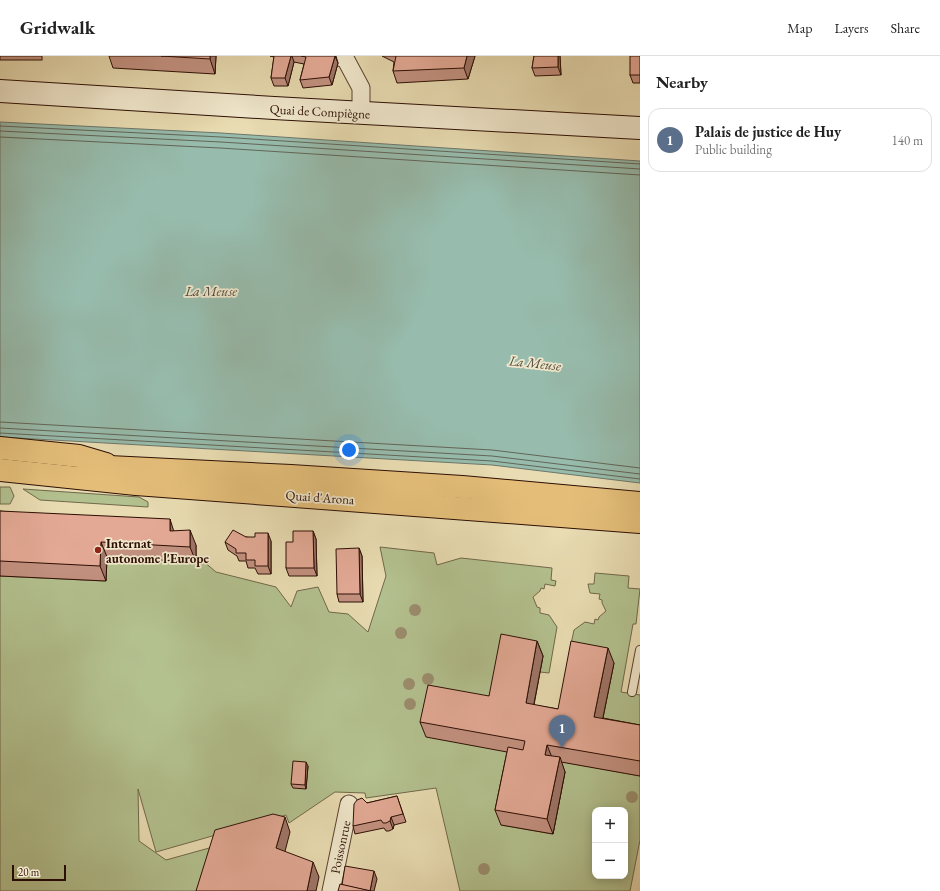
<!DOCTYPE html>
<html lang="en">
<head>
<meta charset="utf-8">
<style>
  :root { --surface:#fff; --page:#f2f2f2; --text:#222; --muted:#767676; --line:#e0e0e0; --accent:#0b8043 }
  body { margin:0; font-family:"EB Garamond",serif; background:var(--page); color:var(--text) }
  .controls { position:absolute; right:12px; bottom:12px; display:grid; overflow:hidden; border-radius:8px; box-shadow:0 2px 10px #0003 }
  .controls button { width:36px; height:36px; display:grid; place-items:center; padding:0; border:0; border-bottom:1px solid var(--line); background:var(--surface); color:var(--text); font:20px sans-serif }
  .scale { position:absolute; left:12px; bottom:10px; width:54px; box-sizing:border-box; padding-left:4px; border:2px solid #2c0e04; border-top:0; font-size:11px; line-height:14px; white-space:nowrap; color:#2c0e04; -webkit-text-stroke:3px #f1e8cd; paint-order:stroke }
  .you { position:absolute; left:349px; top:394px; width:14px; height:14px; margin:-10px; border:3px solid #fff; border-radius:50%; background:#1a73e8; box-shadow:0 0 0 6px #1a73e833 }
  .badge { display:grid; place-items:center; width:26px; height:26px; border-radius:50%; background:var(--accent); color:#fff; font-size:13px; font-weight:700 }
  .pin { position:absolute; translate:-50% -33px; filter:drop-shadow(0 1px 2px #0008) }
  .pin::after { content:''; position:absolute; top:21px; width:14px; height:12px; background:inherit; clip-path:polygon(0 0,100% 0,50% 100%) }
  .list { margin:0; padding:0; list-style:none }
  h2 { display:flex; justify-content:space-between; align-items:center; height:52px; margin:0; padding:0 16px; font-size:17px }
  h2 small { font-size:13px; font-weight:400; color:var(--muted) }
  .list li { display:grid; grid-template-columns:26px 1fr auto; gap:12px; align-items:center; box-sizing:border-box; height:64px; margin:0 8px 8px; padding:0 8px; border:1px solid var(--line); border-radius:12px }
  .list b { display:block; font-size:15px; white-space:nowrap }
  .list p { margin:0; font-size:13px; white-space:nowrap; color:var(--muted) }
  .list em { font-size:13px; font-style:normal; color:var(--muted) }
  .map { position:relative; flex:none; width:640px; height:835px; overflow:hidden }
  header { display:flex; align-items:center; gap:24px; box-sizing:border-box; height:56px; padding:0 20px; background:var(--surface); border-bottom:1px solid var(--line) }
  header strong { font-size:19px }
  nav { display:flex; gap:22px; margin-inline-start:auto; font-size:14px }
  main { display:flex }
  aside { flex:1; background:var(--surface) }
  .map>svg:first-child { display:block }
</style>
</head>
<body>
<header>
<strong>Gridwalk</strong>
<nav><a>Map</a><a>Layers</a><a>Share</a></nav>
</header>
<main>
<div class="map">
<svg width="640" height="835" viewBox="0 0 640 835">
  <rect width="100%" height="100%" fill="#e9dcb2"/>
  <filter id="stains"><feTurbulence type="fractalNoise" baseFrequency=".005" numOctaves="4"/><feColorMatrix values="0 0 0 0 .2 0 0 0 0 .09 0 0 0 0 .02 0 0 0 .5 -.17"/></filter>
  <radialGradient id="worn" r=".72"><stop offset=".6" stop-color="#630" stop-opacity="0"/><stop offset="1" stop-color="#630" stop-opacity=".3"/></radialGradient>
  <g fill="#b3c18f" stroke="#70684a" fill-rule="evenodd">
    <polygon points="0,431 10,431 14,440 10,448 0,448"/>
    <polygon points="23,433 139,441 148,446 148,451 40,444"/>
    <path d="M380,491L434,497L437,509L461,502L552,512L551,524L556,525L555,530L545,528L544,533L541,532L540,535L533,541L537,551L540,552V557L549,559L557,571L549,617L540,616L543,600L506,593L530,700L501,769L553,778L565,716L553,704L640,720V784L630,835H460L436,732L366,742L365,737L335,736L289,767L286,759L156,796L138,733L139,785L166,804L220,789L206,835H0V520L105,525L107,501L196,506V499L216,516L276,531L291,551L297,535L318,531L329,556L348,558L368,576L386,520ZM595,754H625V820H595Z"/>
    <polygon points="595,517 629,520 628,532 640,533 636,568 633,568 621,636 640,639 640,683 600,676 571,588 574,574 585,566 594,568 595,563 598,564 599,561 606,555 602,547 602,544 599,543 600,538 590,537 588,528 594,528"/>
  </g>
  <polygon fill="#97bcad" stroke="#6c7669" points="0,66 221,77 640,105 640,427 492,409 0,381"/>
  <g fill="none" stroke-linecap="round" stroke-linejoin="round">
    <g stroke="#626558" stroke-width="1">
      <polyline points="0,70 221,81 640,108"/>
      <polyline points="0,75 221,86 640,113"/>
      <polyline points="0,81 220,92 640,119"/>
      <polyline points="0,366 492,394 640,412"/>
      <polyline points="0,372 492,400 640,418"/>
      <polyline points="0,377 492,405 640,423"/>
    </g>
    <g stroke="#5b4230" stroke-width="10">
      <polyline id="service" points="632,636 640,594"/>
    </g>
    <g stroke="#5b4230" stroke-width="19">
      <g id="minor">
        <polyline points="338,0 346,4 361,32 361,57"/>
        <polyline points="331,835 349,748"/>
      </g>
    </g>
    <g stroke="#2c0e04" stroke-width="24">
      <polyline id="secondary" points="0,35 274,52 640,72"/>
    </g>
    <g stroke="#2c0e04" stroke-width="24">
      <g id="primary">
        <polyline points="0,392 79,400 106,408"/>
        <polyline points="89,410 291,420 462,431 640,447"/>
        <polyline points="0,414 136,428 640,466"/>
      </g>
    </g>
    <use href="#service" stroke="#f1e8cd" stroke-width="8"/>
    <use href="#minor" stroke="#f1e8cd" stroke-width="17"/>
    <use href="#secondary" stroke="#f1e8cd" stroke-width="22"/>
    <use href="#primary" stroke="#e4be79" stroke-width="22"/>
  </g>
  <g fill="#9b8d6d">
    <circle cx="415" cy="554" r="6"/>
    <circle cx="401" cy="577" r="6"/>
    <circle cx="428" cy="623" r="6"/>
    <circle cx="409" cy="628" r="6"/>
    <circle cx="410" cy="648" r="6"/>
    <circle cx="632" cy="741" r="6"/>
    <circle cx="484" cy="813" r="6"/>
  </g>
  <g fill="#c39180" stroke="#2c0e04">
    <rect x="0" y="0" width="42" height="4"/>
    <polygon points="109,0 216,0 215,18 113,12"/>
    <polygon points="270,0 336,0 338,7 332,29 303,32 300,24 304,8 294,6 288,30 274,30 271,22 274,1"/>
    <polygon points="382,0 475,0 468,23 397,27 393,15 394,6"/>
    <polygon points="534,0 560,0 561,19 535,20 532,12"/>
    <polygon points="640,0 640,27 633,27 630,19"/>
    <polygon points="0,455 174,475 196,489 196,506 107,501 106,525 0,520"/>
    <polygon points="313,475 316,483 317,520 289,520 286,512 293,486"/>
    <polygon points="246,481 271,485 271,518 258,518 255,512 248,512 246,505 239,505 237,500 228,494 225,486"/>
    <polygon points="359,492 362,500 363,546 339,546 337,538"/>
    <polygon points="537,585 543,600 534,649 558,653 614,607 603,662 640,669 640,720 561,706 565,716 553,778 501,769 495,754 507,696 426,681 420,666 489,640"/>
    <polygon points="308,710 306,733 293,732 291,728"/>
    <polygon points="397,740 406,766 394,769 393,773 389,775 386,775 384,772 355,778 353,770 367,747"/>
  </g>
  <g fill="#9f7668" stroke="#2c0e04">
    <polygon points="210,0 216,0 215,18 210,3"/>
    <polygon points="291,0 292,0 294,6 288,30 285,22"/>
    <polygon points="335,0 338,7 332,29 329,21"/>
    <polygon points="467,0 475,0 468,23 464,12"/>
    <polygon points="558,0 560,0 561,19 558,11"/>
    <polygon points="170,463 175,479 170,475"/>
    <polygon points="190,474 196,489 196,506 190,491"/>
    <polygon points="313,475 316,483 317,520 314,512"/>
    <polygon points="268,477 271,485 271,518 268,510"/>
    <polygon points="101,486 107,501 106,525 100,510"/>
    <polygon points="359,492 362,500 363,546 360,538"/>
    <polygon points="537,585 543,600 531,663 526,647"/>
    <polygon points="608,592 614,607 600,676 594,661"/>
    <polygon points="547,689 553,704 545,699"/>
    <polygon points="560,701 565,716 553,778 547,763"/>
    <polygon points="306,706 308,710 306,733 305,729"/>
    <polygon points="285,761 290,776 282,807 276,792"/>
    <polygon points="391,761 394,769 393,773 390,765"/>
    <polygon points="313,806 319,821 316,835 307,835"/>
    <polygon points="374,815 377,823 374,835 370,835"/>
  </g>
  <g fill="#e3a995" stroke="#2c0e04">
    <polygon points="161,0 210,0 210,3"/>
    <polygon points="274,0 291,0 285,22 271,22"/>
    <polygon points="301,0 335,0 329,21 300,24 306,1"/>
    <polygon points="396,0 467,0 464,12 393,15"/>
    <polygon points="534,0 558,0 558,11 532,12"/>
    <rect x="630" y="0" width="10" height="19"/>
    <polygon points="0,455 170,463 170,475 190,474 190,491 101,486 100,510 0,505"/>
    <polygon points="233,474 246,481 255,481 255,477 268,477 268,510 255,510 255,504 246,504 246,497 236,497 236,493 225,486"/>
    <polygon points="293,475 313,475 314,512 286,512 286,486 293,486"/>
    <polygon points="359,492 360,538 337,538 336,493"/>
    <polygon points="501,578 537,585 526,647 558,653 571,585 608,592 594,661 640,669 640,705 547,689 545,699 560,701 547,763 495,754 508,691 523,694 525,685 420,666 428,629 489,640"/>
    <polygon points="293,705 306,706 305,729 291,728"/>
    <polygon points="397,740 403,758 391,761 390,765 386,767 383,767 381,764 353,770 354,748 357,744 362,742 367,747"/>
    <polygon points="273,758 285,761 276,792 313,806 307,835 196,835 215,774"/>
    <polygon points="345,810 374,815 370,835 342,829"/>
    <polygon points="340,828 371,835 338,835"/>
  </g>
  <circle fill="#8f2418" stroke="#f1e8cd" stroke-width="1.5" cx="98" cy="494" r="4"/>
  <g text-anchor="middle" stroke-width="3.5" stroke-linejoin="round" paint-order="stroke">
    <g font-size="13" fill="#2c0e04" stroke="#f1e8cd">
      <text transform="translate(320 55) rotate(3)" y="5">Quai de Compiègne</text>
      <text transform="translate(320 441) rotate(4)" y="5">Quai d'Arona</text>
      <text transform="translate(340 791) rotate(-78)" y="5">Poissonrue</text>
    </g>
    <g font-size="13" font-weight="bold" fill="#2c0e04" stroke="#f1e8cd" text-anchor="start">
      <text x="106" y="492">Internat<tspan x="106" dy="15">autonome l'Europe</tspan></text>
    </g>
    <g font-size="14" font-style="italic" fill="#514b3f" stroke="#f1e8cd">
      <text x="211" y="240">La Meuse</text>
      <text transform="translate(535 307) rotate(6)" y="5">La Meuse</text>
    </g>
  </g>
  <rect width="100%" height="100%" filter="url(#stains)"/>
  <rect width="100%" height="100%" fill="url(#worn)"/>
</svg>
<div class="controls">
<button>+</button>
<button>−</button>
</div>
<div class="scale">20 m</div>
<div class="you"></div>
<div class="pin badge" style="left:562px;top:692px;background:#5c6f8a">1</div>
</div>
<aside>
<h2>Nearby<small></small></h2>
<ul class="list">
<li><span class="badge" style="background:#5c6f8a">1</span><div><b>Palais de justice de Huy</b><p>Public building</p></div><em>140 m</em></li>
</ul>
</aside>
</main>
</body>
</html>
